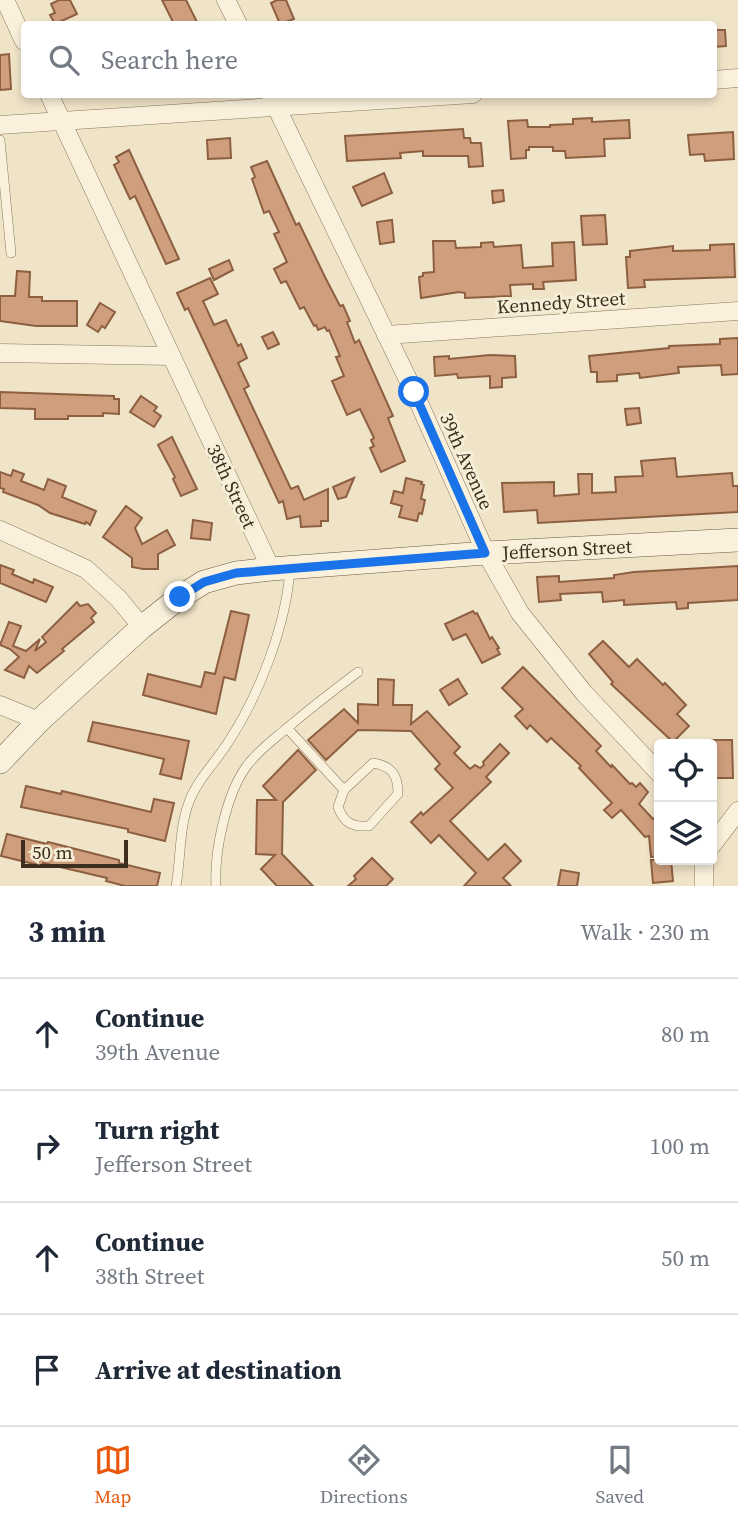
<!DOCTYPE html>
<html lang="en">
<head>
<meta charset="utf-8">
<style>
  :root { --surface:#fff; --page:#f6f6f7; --text:#1f2937; --muted:#747a83; --line:#e0e1e3; --accent:#ea580c }
  body { margin:0; font-family:"Source Serif 4",serif; background:var(--page); color:var(--text) }
  .controls { position:absolute; right:21px; bottom:21px; display:grid; overflow:hidden; border-radius:7px; box-shadow:0 4px 10px #0003 }
  .controls button { width:63px; height:63px; display:grid; place-items:center; padding:0; border:0; border-bottom:2px solid var(--line); background:var(--surface); color:var(--text); font:35px sans-serif }
  .scale { position:absolute; left:21px; bottom:18px; width:107px; box-sizing:border-box; padding-left:7px; border:4px solid #3d2e20; border-top:0; font-size:19px; line-height:24px; white-space:nowrap; color:#3d2e20; -webkit-text-stroke:5px #f7eed8; paint-order:stroke }
  .stop { position:absolute; width:21px; height:21px; margin:-16px; border:5px solid #1a73e8; border-radius:50%; background:#fff }
  .stop.end { background:#1a73e8; border-color:#fff; box-shadow:0 2px 7px #0008 }
  .list { margin:0; padding:0; list-style:none }
  h2 { display:flex; justify-content:space-between; align-items:center; height:91px; margin:0; padding:0 28px; font-size:30px }
  h2 small { font-size:23px; font-weight:400; color:var(--muted) }
  .list li { display:grid; grid-template-columns:46px 1fr auto; gap:21px; align-items:center; box-sizing:border-box; height:112px; padding:0 28px; border-top:2px solid var(--line) }
  .list b { display:block; font-size:26px; white-space:nowrap }
  .list p { margin:0; font-size:23px; white-space:nowrap; color:var(--muted) }
  .list em { font-size:23px; font-style:normal; color:var(--muted) }
  .icon { flex:none; width:38px; height:38px; fill:none; stroke:currentColor; stroke-width:2; stroke-linecap:round; stroke-linejoin:round }
  .map { position:relative; flex:none; width:738px; height:886px; overflow:hidden }
  .search { position:absolute; background:var(--surface); box-shadow:0 4px 10px #0003; left:21px; right:21px; top:21px; height:77px; display:flex; align-items:center; gap:18px; box-sizing:border-box; padding:0 24px; border-radius:7px; color:var(--muted); font-size:26px }
  .sheet { height:539px; background:var(--surface) }
  nav { display:flex; justify-content:space-around; align-items:center; box-sizing:border-box; height:98px; border-top:2px solid var(--line); background:var(--surface); font-size:19px; color:var(--muted) }
  nav a { display:grid; justify-items:center; gap:4px }
  nav .on { color:var(--accent) }
  .map>svg:first-child { display:block }
</style>
</head>
<body>
<div class="map">
<svg width="738" height="886" viewBox="0 0 738 886">
  <rect width="100%" height="100%" fill="#f0e4c8"/>
  <g fill="#cf9f7d" stroke="#8d5f41" stroke-width="2">
    <polygon points="59,0 70,0 77,14 55,24 50,15 55,13 51,4"/>
    <polygon points="162,0 186,0 198,24 174,24"/>
    <polygon points="277,0 286,0 294,19 280,24 271,3"/>
    <polygon points="713,30 725,30 726,46 713,47"/>
    <polygon points="9,54 11,89 0,90 0,55"/>
    <polygon points="592,118 592,122 629,120 630,138 604,139 605,156 566,158 565,151 553,151 553,147 529,147 529,150 526,150 526,158 511,159 508,121 527,120 528,127 550,127 550,125 573,124 573,119"/>
    <polygon points="463,129 464,138 470,138 471,143 481,143 483,166 469,167 468,156 423,156 423,151 400,153 401,158 347,161 345,136"/>
    <polygon points="733,132 734,159 705,161 704,154 690,155 688,135"/>
    <polygon points="230,138 231,158 208,159 207,140"/>
    <polygon points="129,150 179,259 166,264 135,196 130,199 114,165 119,162 116,157"/>
    <polygon points="267,161 296,225 299,223 325,277 340,306 343,305 350,321 347,322 355,343 359,340 393,416 388,418 405,461 381,472 370,448 374,446 371,440 374,438 360,409 347,415 332,381 344,376 336,357 340,356 329,330 327,331 325,327 318,330 316,325 314,326 304,307 300,309 286,281 281,283 274,269 287,262 274,234 279,232 269,211 264,213 252,179 255,177 251,167"/>
    <polygon points="384,173 392,193 362,206 353,187"/>
    <polygon points="503,190 504,201 493,203 492,191"/>
    <polygon points="605,215 607,244 583,245 581,216"/>
    <polygon points="392,220 394,242 380,244 377,222"/>
    <polygon points="433,241 455,241 456,248 481,247 481,243 493,242 494,247 521,245 523,268 553,266 552,243 574,242 576,280 543,282 544,289 533,289 533,284 510,285 511,296 465,298 465,293 459,292 421,298 419,277 423,276 423,273 434,272"/>
    <polygon points="734,244 735,277 644,280 645,287 628,288 626,257 630,257 630,251 673,246 673,251 710,250 710,245"/>
    <polygon points="229,260 233,270 214,280 209,269"/>
    <polygon points="17,271 30,272 29,297 42,297 42,301 77,301 77,326 36,326 0,321 0,296 15,296"/>
    <polygon points="210,278 218,294 203,301 214,325 226,320 238,346 241,344 247,358 238,363 249,386 244,389 291,489 298,486 304,500 328,489 328,521 321,521 321,526 301,527 300,516 287,519 283,501 279,503 210,355 188,308 185,310 177,293"/>
    <polygon points="100,303 115,312 105,328 102,326 98,332 87,325"/>
    <polygon points="273,332 279,344 268,349 262,337"/>
    <polygon points="738,338 738,374 722,375 721,365 678,367 679,373 640,378 639,373 617,375 617,381 597,382 597,372 591,372 589,356 669,348 669,346 720,344 720,339"/>
    <polygon points="490,355 515,356 516,377 502,378 502,387 490,388 490,376 458,378 457,374 435,376 434,357 449,356 449,359"/>
    <polygon points="0,392 114,396 114,399 119,399 119,414 103,413 103,416 68,416 68,419 35,419 35,409 0,408"/>
    <polygon points="141,396 157,407 154,411 161,416 154,427 130,412"/>
    <polygon points="639,408 641,423 627,425 625,409"/>
    <polygon points="172,437 197,489 181,496 173,479 175,477 158,445"/>
    <polygon points="675,458 677,477 732,473 733,486 738,486 738,512 538,523 537,510 504,512 502,483 554,482 554,496 579,494 578,474 592,474 592,493 616,492 615,477 643,476 641,461"/>
    <polygon points="13,470 24,474 21,481 44,490 48,479 66,486 62,497 96,511 90,525 86,522 85,524 50,513 38,505 3,492 4,489 0,488 0,472 11,476"/>
    <polygon points="354,478 346,497 338,499 333,487"/>
    <polygon points="406,478 422,482 421,484 424,485 421,499 425,500 422,514 419,513 417,521 399,517 402,506 391,503 394,491 403,493"/>
    <polygon points="126,506 142,518 135,528 142,544 167,530 175,545 158,554 158,569 143,569 132,567 132,558 103,537"/>
    <polygon points="193,520 212,523 210,540 191,538"/>
    <polygon points="0,565 14,570 12,574 33,583 34,579 53,587 46,602 0,583"/>
    <polygon points="738,566 738,600 688,603 688,608 677,609 676,602 624,605 624,600 603,602 602,592 560,594 561,600 539,602 537,577 559,576 559,582 614,578 614,575 634,572"/>
    <polygon points="77,602 80,606 88,604 96,613 91,618 94,622 62,649 64,651 37,673 29,666 24,678 5,670 19,657 10,649 0,645 9,622 21,626 13,646 26,651 40,639 35,651 46,642 42,637"/>
    <polygon points="231,611 249,615 235,680 224,677 216,714 143,695 148,674 201,687 205,672 215,674"/>
    <polygon points="473,611 475,614 477,613 490,639 492,637 499,648 497,649 500,654 482,663 466,634 453,640 445,624"/>
    <polygon points="603,641 629,667 637,659 663,685 665,683 686,705 677,714 689,726 673,742 611,684 613,682 589,654"/>
    <polygon points="523,667 601,746 596,751 611,767 612,765 630,784 632,783 636,787 640,783 648,792 639,804 653,819 659,817 659,856 651,857 649,836 645,837 621,810 612,818 604,810 612,803 579,768 581,766 551,738 547,742 530,725 527,729 515,716 523,709 502,688"/>
    <polygon points="378,679 394,680 393,705 412,705 411,724 427,711 460,747 454,753 470,769 475,765 480,768 484,765 483,762 500,744 509,753 486,777 491,782 450,821 488,860 505,844 521,861 503,878 511,886 464,886 476,873 439,835 431,843 411,822 421,812 423,815 453,788 435,769 440,764 411,731 358,730 326,760 308,740 344,709 358,723 358,704 378,705"/>
    <polygon points="458,679 467,694 449,705 440,690"/>
    <polygon points="93,722 189,741 181,779 160,774 164,759 88,741"/>
    <polygon points="712,740 732,740 733,778 712,778"/>
    <polygon points="298,750 316,770 283,802 282,854 313,886 277,886 261,869 275,855 256,854 257,800 276,800 263,786"/>
    <polygon points="26,786 61,794 62,791 151,812 154,799 174,803 165,841 128,832 128,829 21,807"/>
    <polygon points="7,834 47,844 48,842 119,860 119,863 160,873 157,886 125,886 106,881 107,878 43,863 42,866 1,856"/>
    <polygon points="372,858 393,879 386,886 348,886 356,879 354,876"/>
    <polygon points="651,860 671,860 673,881 653,883"/>
    <polygon points="561,870 579,873 577,886 558,886"/>
  </g>
  <g fill="none" stroke-linecap="round" stroke-linejoin="round">
    <g stroke="#8d765c" stroke-width="10">
      <g id="lane">
        <polyline points="0,140 11,253"/>
        <path d="M287,728L344,790L338,807C344,823 352,827 369,826L398,794C398,775 392,766 373,763L344,790"/>
        <path d="M176,886C181,858 179,828 189,802C197,780 215,763 227,744C259,696 286,626 290,569"/>
        <path d="M216,886C214,852 226,795 246,767C256,753 269,743 281,733C306,712 331,692 358,672"/>
      </g>
    </g>
    <g stroke="#8d765c" stroke-width="19">
      <g id="street">
        <polyline points="5,0 24,41"/>
        <polyline points="226,0 238,24"/>
        <polyline points="714,80 738,78"/>
        <polyline points="49,94 271,569"/>
        <polyline points="270,94 414,392 486,553 520,613 584,693 659,773"/>
        <polyline points="0,125 473,94"/>
        <polyline points="386,335 738,311"/>
        <polyline points="0,353 171,356"/>
        <polyline points="0,530 86,569 118,598 142,627"/>
        <polyline points="0,705 39,721"/>
        <polyline points="712,845 738,811"/>
        <polyline points="704,886 704,860"/>
      </g>
    </g>
    <g stroke="#6f573f" stroke-width="24">
      <polyline id="secondary" points="0,762 39,721 142,627 180,597 204,582 236,573 271,569 486,553 738,540"/>
    </g>
    <use href="#lane" stroke="#faf1dc" stroke-width="9"/>
    <use href="#street" stroke="#faf1dc" stroke-width="18"/>
    <use href="#secondary" stroke="#faf1dc" stroke-width="23"/>
  </g>
  <g fill="none" stroke-linecap="round" stroke-linejoin="round">
    <polyline stroke="#1a73e8" stroke-width="9" points="180,597 204,582 236,573 485,553 414,392"/>
  </g>
  <g text-anchor="middle" stroke-width="6" stroke-linejoin="round" paint-order="stroke">
    <g font-size="19" fill="#3d2e20" stroke="#f7eed8">
      <text transform="translate(561 302) rotate(-4)" y="7">Kennedy Street</text>
      <text transform="translate(467 461) rotate(66)" y="7">39th Avenue</text>
      <text transform="translate(232 486) rotate(65)" y="7">38th Street</text>
      <text transform="translate(567 549) rotate(-3)" y="7">Jefferson Street</text>
    </g>
  </g>
</svg>
<div class="controls">
<button><svg class="icon" aria-label="locate" viewBox="0 0 24 24"><circle cx="12" cy="12" r="6"/><path d="M12 2v4M12 18v4M2 12h4M18 12h4"/></svg></button>
<button><svg class="icon" aria-label="layers" viewBox="0 0 24 24"><path d="M12 4l9 5-9 5-9-5zM3 14l9 5 9-5"/></svg></button>
</div>
<div class="scale">50 m</div>
<div class="stop" style="left:414px;top:392px"></div>
<div class="stop end" style="left:180px;top:597px"></div>
<div class="search"><svg class="icon" aria-label="search" viewBox="0 0 24 24"><circle cx="10" cy="10" r="6"/><path d="M15 15l6 6"/></svg>Search here</div>
</div>
<section class="sheet">
<h2>3 min<small>Walk · 230 m</small></h2>
<ul class="list">
<li><svg class="icon" aria-label="ahead" viewBox="0 0 24 24"><path d="M12 20V5M6 11l6-6 6 6"/></svg><div><b>Continue</b><p>39th Avenue</p></div><em>80 m</em></li>
<li><svg class="icon" aria-label="right" viewBox="0 0 24 24"><path d="M7 20v-9h11M14 6l5 5-5 5"/></svg><div><b>Turn right</b><p>Jefferson Street</p></div><em>100 m</em></li>
<li><svg class="icon" aria-label="ahead" viewBox="0 0 24 24"><path d="M12 20V5M6 11l6-6 6 6"/></svg><div><b>Continue</b><p>38th Street</p></div><em>50 m</em></li>
<li><svg class="icon" aria-label="arrive" viewBox="0 0 24 24"><path d="M6 21V4h12l-3 4 3 4H6"/></svg><div><b>Arrive at destination</b></div></li>
</ul>
</section>
<nav>
<a class="on"><svg class="icon" aria-label="map" viewBox="0 0 24 24"><path d="M3 6l6-2 6 2 6-2v14l-6 2-6-2-6 2zM9 4v14M15 6v14"/></svg>Map</a>
<a><svg class="icon" aria-label="directions" viewBox="0 0 24 24"><path d="M12 3l9 9-9 9-9-9zM9 14v-3h6M13 9l2 2-2 2"/></svg>Directions</a>
<a><svg class="icon" aria-label="saved" viewBox="0 0 24 24"><path d="M7 4h10v16l-5-4-5 4z"/></svg>Saved</a>
</nav>
</body>
</html>
